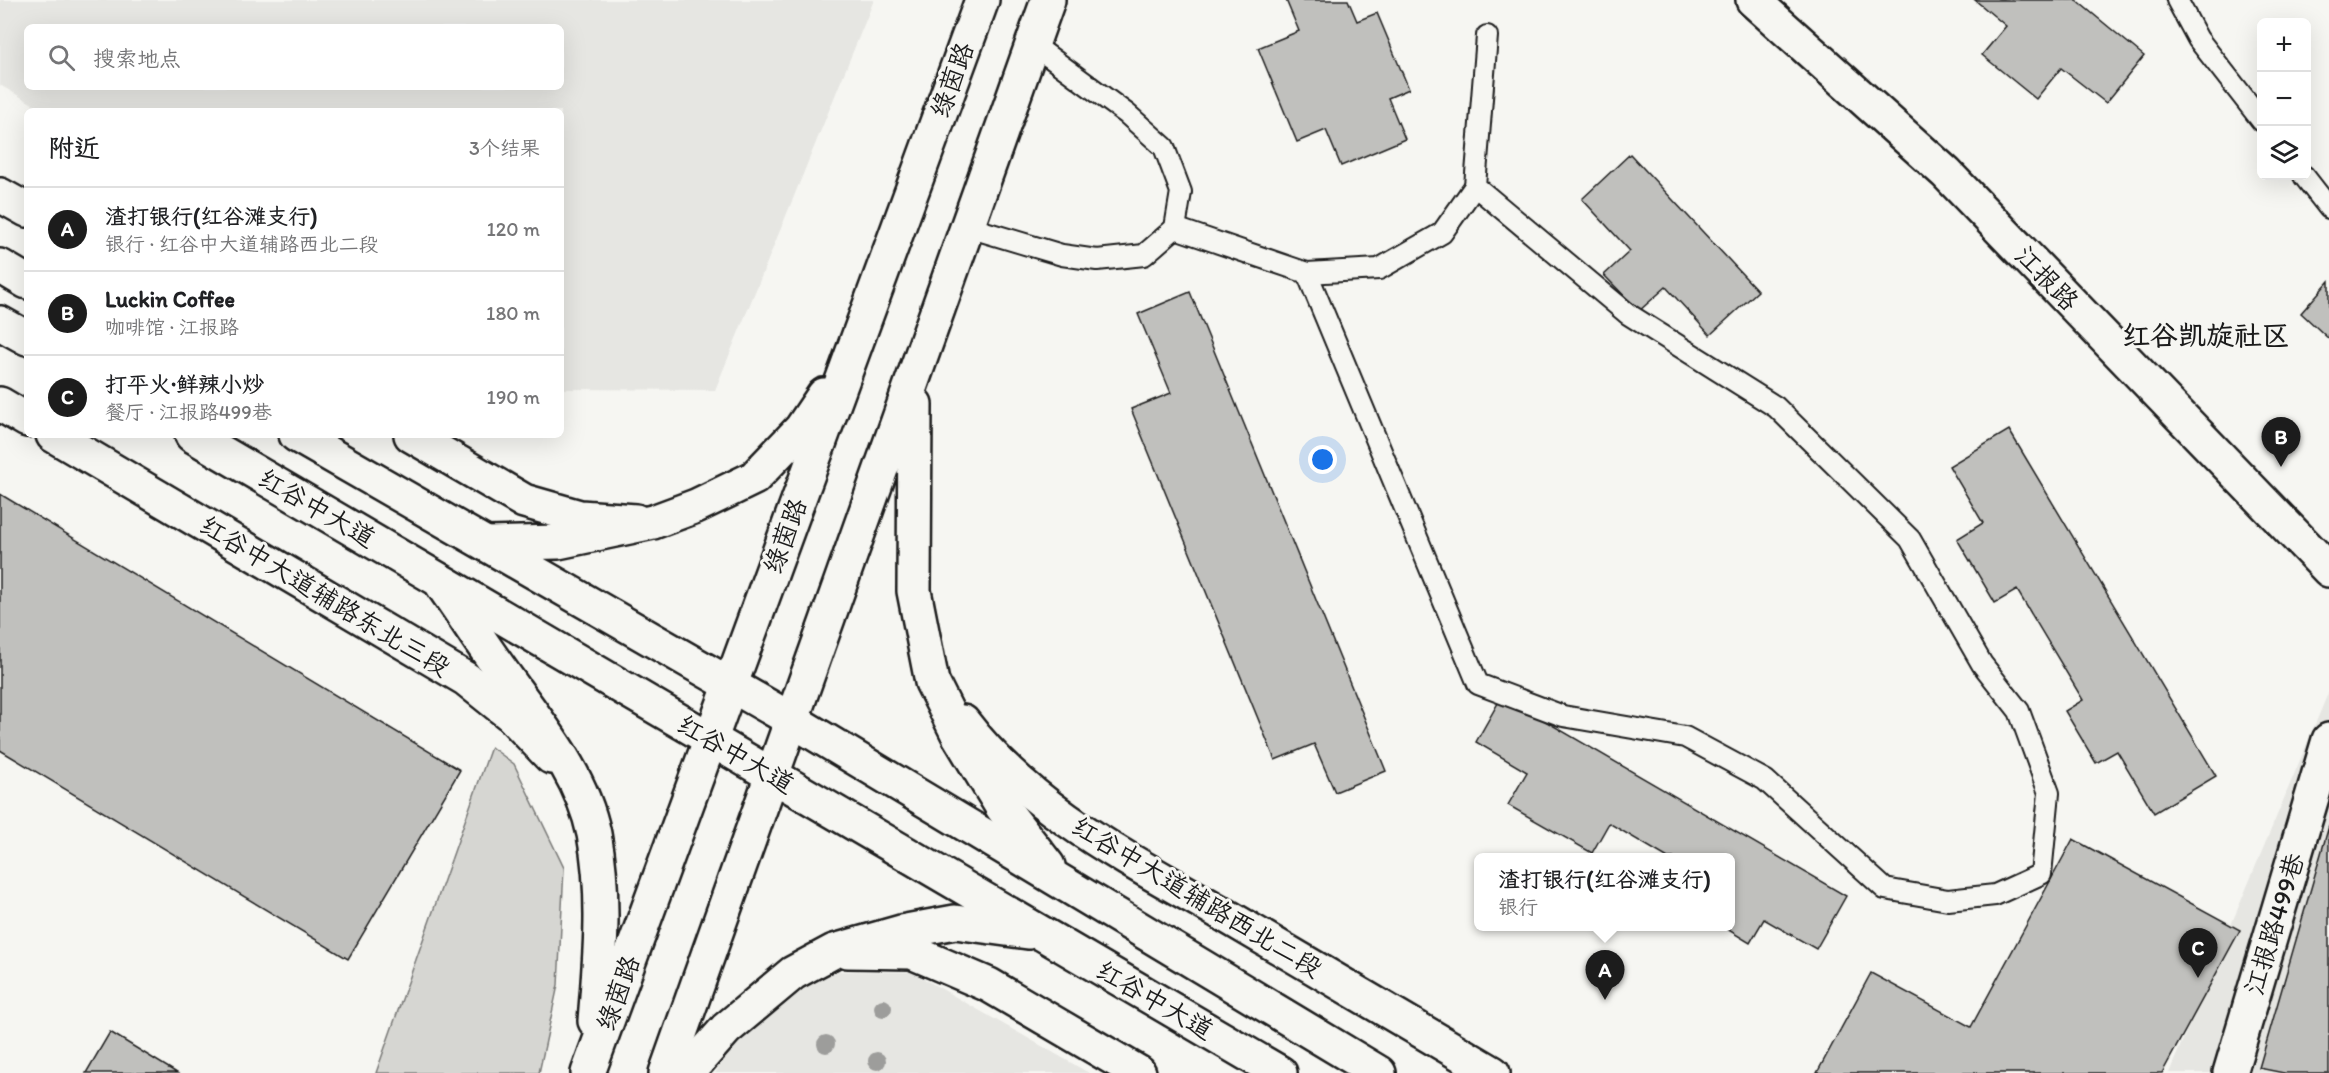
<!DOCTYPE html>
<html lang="zh">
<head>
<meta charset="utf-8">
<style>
  :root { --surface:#fff; --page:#f6f6f6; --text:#202124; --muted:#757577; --line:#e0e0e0; --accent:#1c1c1c }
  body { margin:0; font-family:Itim,"LXGW WenKai TC",sans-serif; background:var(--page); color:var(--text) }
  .controls { position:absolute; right:18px; top:18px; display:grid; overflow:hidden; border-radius:9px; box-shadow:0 6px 24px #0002 }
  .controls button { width:54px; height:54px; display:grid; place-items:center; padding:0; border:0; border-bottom:2px solid var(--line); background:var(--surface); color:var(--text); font:30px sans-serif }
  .you { position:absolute; left:1323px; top:460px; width:21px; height:21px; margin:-15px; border:4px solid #fff; border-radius:50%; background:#1a73e8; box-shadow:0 0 0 9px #1a73e833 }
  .badge { display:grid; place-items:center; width:39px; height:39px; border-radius:50%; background:var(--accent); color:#fff; font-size:20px; font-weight:700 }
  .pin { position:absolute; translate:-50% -50px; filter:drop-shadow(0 2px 3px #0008) }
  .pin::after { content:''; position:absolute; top:32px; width:21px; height:18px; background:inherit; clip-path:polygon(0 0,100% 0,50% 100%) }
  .popup { position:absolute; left:1474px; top:853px; width:261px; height:78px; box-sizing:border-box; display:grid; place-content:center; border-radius:9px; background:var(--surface); filter:drop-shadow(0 2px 4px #0005); font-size:20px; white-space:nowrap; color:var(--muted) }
  .popup b { font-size:22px; color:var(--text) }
  .popup::after { content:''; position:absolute; left:50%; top:100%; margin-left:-12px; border:12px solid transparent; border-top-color:var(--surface) }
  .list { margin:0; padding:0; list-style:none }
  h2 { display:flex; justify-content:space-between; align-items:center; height:78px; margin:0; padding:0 24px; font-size:26px }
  h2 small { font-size:20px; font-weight:400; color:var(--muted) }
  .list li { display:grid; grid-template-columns:39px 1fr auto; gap:18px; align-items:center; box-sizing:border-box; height:84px; padding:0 24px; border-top:2px solid var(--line) }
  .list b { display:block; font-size:22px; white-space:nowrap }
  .list p { margin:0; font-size:20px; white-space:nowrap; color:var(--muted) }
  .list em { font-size:20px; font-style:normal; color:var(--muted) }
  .icon { flex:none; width:33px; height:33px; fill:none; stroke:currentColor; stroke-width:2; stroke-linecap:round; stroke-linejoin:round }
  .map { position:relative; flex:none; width:2329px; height:1073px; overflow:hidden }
  .search { position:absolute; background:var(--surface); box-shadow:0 6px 24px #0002; left:24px; top:24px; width:540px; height:66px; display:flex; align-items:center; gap:15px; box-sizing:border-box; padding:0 21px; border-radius:9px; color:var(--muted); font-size:22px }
  .panel { position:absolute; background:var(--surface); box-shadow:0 6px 24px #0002; left:24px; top:108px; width:540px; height:330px; border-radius:9px }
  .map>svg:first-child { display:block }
</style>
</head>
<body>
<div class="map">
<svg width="2329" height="1073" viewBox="0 0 2329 1073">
  <rect width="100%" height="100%" fill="#f6f6f2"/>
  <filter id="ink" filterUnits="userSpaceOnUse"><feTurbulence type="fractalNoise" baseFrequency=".0167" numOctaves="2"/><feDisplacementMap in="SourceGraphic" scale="12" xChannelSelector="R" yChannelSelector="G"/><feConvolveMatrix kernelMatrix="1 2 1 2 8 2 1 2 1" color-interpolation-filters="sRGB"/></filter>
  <g filter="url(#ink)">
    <g fill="#e6e6e2" fill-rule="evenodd">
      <path d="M0,0H874L715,390L561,389V111H45L0,85ZM27,27H561V87H27Z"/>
      <polygon points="2329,691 2329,1073 2169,1073"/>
      <polygon points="832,971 912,972 1089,1073 715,1073 742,1031"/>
    </g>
    <polygon fill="#d6d6d2" stroke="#797977" stroke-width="1.5" points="491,747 514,764 564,868 558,985 539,1073 376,1073"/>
    <g fill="#c0c0bd" stroke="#1c1c1c" stroke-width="1.5">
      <polygon points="1286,0 1348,0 1357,21 1377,13 1409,89 1388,98 1405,139 1341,166 1326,130 1297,142 1258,48 1299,31"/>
      <polygon points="1975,0 2076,0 2144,56 2106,103 2061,68 2036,99 1982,55 2006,26"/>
      <polygon points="1630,154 1758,291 1710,335 1666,287 1639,311 1604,275 1630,251 1582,199"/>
      <polygon points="2329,281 2329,339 2301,313"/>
      <polygon points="1190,292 1386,771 1335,792 1314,744 1275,760 1131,409 1171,393 1138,314"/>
      <polygon points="2009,430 2216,776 2154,813 2117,751 2096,763 2065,711 2083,700 2017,590 1995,603 1957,539 1983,523 1949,466"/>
      <polygon points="0,494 460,770 348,959 0,750"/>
      <polygon points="1502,696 1846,896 1816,949 1764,919 1750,943 1722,926 1731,926 1731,858 1668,858 1609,823 1592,853 1508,805 1527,772 1476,742"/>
      <polygon points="2329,826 2329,1073 2284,1073 2259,1068"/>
      <polygon points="2073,839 2240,930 2162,1073 1817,1073 1871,973 1971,1027"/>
      <polygon points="110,1032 177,1073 86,1073"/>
    </g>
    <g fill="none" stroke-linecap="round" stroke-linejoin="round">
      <g stroke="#1c1c1c" stroke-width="24">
        <g id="service">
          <polyline points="2177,0 2198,39 2262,121"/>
          <polyline points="2304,176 2329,208"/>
          <polyline points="968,227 1062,255 1097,260 1144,255 1175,228 1181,192 1164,147 1127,114 1032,44"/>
          <polyline points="1175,228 1307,273 1379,269 1442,233 1475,186"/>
          <polyline points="1307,273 1478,684 1563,716 1685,737 1765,780 1885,889 1948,900 1995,895 2041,874 2049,793 2019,711 1982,664 1910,539 1776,407 1628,314 1475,186 1487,36"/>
        </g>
      </g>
      <g stroke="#1c1c1c" stroke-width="38">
        <g id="tertiary">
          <polyline points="1753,0 1946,173 2329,570"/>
          <polyline points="0,195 27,210"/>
          <polyline points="0,404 27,420"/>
          <polyline points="53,435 466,679 511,715 551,757"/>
          <polyline points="411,435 524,501 580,517 636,521"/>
          <path d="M963,722C1031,811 1128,859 1223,914C1313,967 1403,1020 1493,1073"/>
          <polyline points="848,951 912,952 989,985 1139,1073"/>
          <polyline points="2230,1073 2329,740"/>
        </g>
      </g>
      <g stroke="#1c1c1c" stroke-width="38">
        <g id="secondary">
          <polyline points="0,266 27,282"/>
          <polyline points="0,323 27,338"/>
          <polyline points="915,404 914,591 932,682 959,736 1002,807 1048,866"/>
          <polyline points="192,435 1280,1073"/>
          <polyline points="296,435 792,720 1379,1073"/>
          <polyline points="487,544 558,542 653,522 696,506 754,478 801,429 824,395"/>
          <path d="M443,586C465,617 485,649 508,680C542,728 582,775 594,834C606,895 600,959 595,1021"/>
          <polyline points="588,1073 982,0"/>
          <polyline points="666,1073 1048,0"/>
          <polyline points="687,1073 726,1029 793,973 834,951 901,932 955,922 1028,932"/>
        </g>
      </g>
      <use href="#service" stroke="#f6f6f2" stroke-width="20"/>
      <use href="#tertiary" stroke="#f6f6f2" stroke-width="33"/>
      <use href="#secondary" stroke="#f6f6f2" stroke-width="33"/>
    </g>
    <g fill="#9d9d9b">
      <circle cx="883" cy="1008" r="9"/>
      <circle cx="826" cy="1044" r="9"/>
      <circle cx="877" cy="1061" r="9"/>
    </g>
  </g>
  <g text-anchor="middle" stroke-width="6" stroke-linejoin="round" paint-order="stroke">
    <g font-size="26" fill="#1c1c1c" stroke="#f6f6f2">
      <text transform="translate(952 80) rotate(-70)" y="9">绿茵路</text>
      <text transform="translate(2047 278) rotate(46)" y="9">江报路</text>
      <text transform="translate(317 508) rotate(30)" y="9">红谷中大道</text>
      <text transform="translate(785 536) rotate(-70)" y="9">绿茵路</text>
      <text transform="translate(325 596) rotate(31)" y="9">红谷中大道辅路东北三段</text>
      <text transform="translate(736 754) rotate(30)" y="9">红谷中大道</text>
      <text transform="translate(1197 897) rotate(31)" y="9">红谷中大道辅路西北二段</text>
      <text transform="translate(2274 924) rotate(-73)" y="9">江报路499巷</text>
      <text transform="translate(618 993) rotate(-70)" y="9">绿茵路</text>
      <text transform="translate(1155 1000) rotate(30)" y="9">红谷中大道</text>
    </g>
    <g font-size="28" font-weight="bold" fill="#1c1c1c" stroke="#f6f6f2">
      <text x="2206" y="345">红谷凯旋社区</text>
    </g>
  </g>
</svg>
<div class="controls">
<button>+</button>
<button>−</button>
<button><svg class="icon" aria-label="layers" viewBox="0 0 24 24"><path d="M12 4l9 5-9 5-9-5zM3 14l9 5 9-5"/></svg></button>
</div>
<div class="you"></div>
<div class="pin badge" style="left:1605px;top:1000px">A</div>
<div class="popup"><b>渣打银行(红谷滩支行)</b>银行</div>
<div class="pin badge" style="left:2281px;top:467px">B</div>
<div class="pin badge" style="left:2198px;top:978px">C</div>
<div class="search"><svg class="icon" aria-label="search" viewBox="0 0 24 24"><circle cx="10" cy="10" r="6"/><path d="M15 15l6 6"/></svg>搜索地点</div>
<section class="panel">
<h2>附近<small>3个结果</small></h2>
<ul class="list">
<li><span class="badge">A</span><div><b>渣打银行(红谷滩支行)</b><p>银行 · 红谷中大道辅路西北二段</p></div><em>120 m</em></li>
<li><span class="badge">B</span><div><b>Luckin Coffee</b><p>咖啡馆 · 江报路</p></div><em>180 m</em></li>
<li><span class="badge">C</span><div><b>打平火·鲜辣小炒</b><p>餐厅 · 江报路499巷</p></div><em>190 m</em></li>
</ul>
</section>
</div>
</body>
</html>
